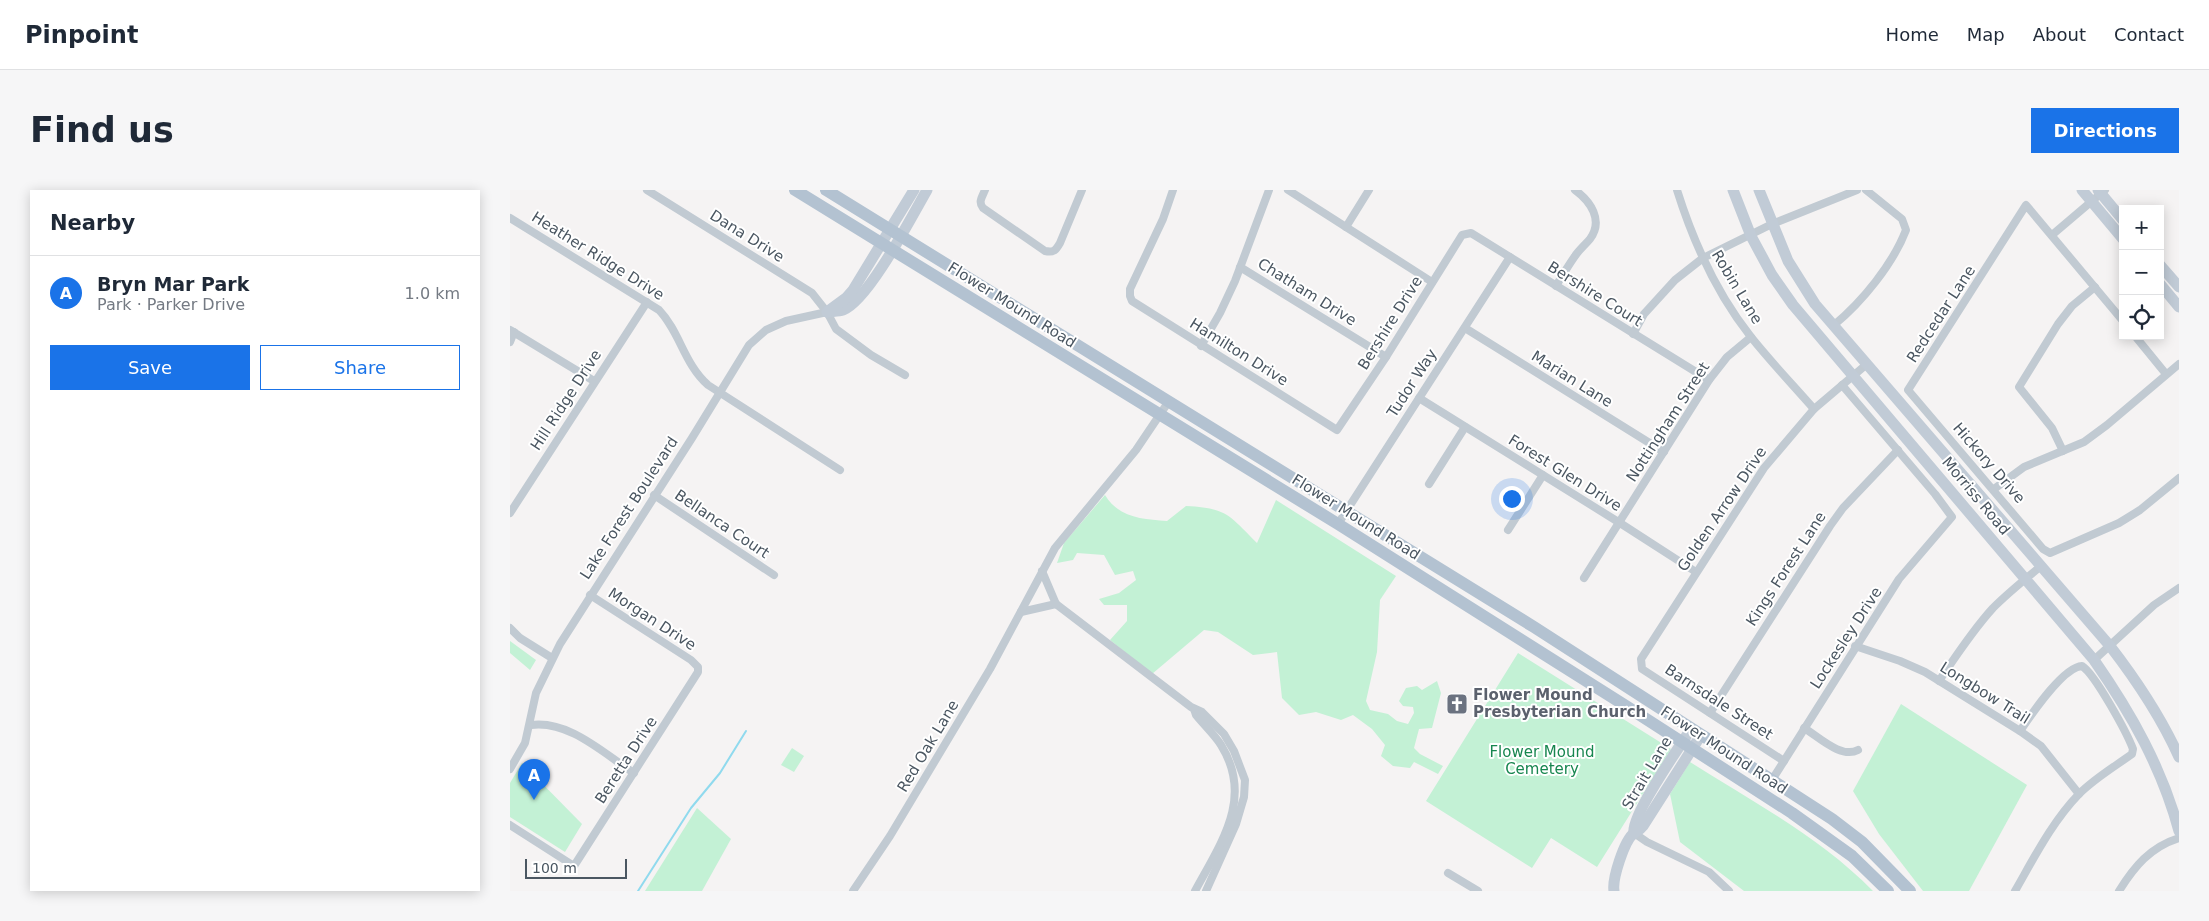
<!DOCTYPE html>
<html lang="en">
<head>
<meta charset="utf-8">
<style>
  :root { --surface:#fff; --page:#f6f6f7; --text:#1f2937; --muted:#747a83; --line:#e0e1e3; --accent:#1a73e8 }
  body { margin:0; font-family:"DejaVu Sans",sans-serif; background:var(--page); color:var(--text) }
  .controls { position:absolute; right:15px; top:15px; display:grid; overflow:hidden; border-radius:0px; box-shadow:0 2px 12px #0003 }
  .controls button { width:45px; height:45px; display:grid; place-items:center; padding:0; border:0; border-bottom:1px solid var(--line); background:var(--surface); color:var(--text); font:25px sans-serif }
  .scale { position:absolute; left:15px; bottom:12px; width:102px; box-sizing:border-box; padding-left:5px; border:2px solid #4a5661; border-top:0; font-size:14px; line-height:18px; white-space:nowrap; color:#4a5661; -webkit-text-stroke:4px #fff; paint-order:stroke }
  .you { position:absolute; left:1001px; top:308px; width:18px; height:18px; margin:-12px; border:4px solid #fff; border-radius:50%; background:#1a73e8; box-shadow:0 0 0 8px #1a73e833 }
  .badge { display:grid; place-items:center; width:32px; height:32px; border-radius:50%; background:var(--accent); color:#fff; font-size:16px; font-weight:700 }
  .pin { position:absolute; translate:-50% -41px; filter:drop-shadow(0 1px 2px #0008) }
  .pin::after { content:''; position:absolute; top:26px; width:18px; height:15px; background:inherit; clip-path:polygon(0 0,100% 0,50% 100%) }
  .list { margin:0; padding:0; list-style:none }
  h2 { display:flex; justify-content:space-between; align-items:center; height:65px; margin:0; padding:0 20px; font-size:21px }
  h2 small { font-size:16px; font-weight:400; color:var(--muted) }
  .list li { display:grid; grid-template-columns:32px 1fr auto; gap:15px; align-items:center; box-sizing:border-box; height:75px; padding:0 20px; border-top:1px solid var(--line) }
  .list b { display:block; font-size:19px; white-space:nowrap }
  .list p { margin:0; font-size:16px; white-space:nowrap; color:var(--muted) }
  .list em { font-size:16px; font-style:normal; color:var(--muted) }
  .actions { display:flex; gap:10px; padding:15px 20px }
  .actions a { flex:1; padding:11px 0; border:1px solid var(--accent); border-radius:0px; text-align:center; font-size:18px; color:var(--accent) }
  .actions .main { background:var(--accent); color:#fff }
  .icon { flex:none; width:28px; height:28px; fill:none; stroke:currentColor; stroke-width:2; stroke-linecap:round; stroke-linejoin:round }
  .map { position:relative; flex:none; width:1669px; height:701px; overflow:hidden; border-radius:0px }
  header { display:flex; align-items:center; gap:30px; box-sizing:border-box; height:70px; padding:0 25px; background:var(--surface); border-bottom:1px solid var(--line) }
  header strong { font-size:24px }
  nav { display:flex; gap:28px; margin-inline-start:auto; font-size:18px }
  .intro { display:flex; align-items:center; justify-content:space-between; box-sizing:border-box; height:120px; padding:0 30px }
  h1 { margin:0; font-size:35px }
  .button { padding:12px 22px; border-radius:0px; background:var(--accent); color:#fff; font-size:18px; font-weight:700 }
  main { display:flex; gap:30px; padding:0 30px }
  aside { flex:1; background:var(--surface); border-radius:0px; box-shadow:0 2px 12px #0003 }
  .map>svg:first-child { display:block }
</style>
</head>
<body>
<header>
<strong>Pinpoint</strong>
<nav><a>Home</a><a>Map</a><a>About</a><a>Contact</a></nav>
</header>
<div class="intro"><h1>Find us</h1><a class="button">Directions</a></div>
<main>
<aside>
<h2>Nearby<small></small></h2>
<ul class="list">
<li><span class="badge">A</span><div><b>Bryn Mar Park</b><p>Park · Parker Drive</p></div><em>1.0 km</em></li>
</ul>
<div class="actions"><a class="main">Save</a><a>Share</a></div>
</aside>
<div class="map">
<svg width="1669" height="701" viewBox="0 0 1669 701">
  <rect width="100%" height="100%" fill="#f5f3f3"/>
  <g fill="#c3f1d5">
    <path d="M595,305C609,328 632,329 657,331L676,316C717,318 719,325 747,353L766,310L886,386L870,410L867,462L856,511L860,520L878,524L887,531L898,534L904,523L903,517L893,516L889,511L896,498L907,496L912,500L927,491L931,503L922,538L909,539L904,558L910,564L933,576L928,584L904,572L900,578L883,576L871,566L875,555L862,539L843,525L831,530L806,522L789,525L772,508L767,462L743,465L708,442L694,440L642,484L600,450L617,431V415H594L589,409L609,403L626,390L623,381L605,385L594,365L567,363L563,370L547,373L554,353Z"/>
    <polygon points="0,451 26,470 20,480 0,463"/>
    <polygon points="1008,463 1161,559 1087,677 1041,648 1022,678 916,611"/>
    <polygon points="1391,514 1517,595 1459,701 1413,701 1369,644 1343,601"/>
    <polygon points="282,558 294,566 284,582 271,575"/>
    <path d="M1180,572C1243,612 1310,647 1363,701H1234L1170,652L1160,604Z"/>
    <polygon points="12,573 72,634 55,662 0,627 0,593"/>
    <polygon points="187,618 221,649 192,701 135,701"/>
  </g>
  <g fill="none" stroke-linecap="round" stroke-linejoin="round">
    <polyline stroke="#90daee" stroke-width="2" points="128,701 181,618 210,583 236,541"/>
    <g stroke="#c1cad2" stroke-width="8">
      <polyline points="137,0 302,103 317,122 326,139 361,165 395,185"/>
      <path d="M475,0C472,7 468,12 473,18L535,61C544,63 546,60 550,53L572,0"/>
      <polyline points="663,0 653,29 620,99 620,106 622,111 827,240 876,167 952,45 961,43 1199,190"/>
      <polyline points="778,0 922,92"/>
      <path d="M1167,0C1183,51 1207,104 1241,147C1261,172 1283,195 1304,219"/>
      <path d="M0,28L149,120C170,142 174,174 198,195L330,280"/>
      <polyline points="836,37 859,0"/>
      <polyline points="1542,45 1595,0"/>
      <polyline points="730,77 876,167"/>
      <path d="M1046,96C1052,86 1058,76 1065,66C1069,60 1075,55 1080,49C1094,30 1080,11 1065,0"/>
      <polyline points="1613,131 1516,15 1398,200 1533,359 1540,363 1609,333 1630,320 1669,288"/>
      <path d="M1324,135C1352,112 1383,74 1396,40L1392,29L1356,0"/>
      <polyline points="955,138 1154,262"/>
      <polyline points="0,140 84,191"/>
      <polyline points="1123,144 1134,124 1165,90 1193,68 1262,34 1347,0"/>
      <polyline points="1625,146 1656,184"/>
      <polyline points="0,152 4,142"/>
      <polyline points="691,156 710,123 725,91 759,0"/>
      <polyline points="909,208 1110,333 1186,382"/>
      <polyline points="1553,261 1542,238 1509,197 1548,134 1562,116 1585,97"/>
      <polyline points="919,294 955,237"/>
      <polyline points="1484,299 1514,277 1574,252 1597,235 1669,174"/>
      <polyline points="144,305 264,385"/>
      <polyline points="0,323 137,112"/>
      <polyline points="828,334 1000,67"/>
      <polyline points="998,340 1033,285"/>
      <polyline points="532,381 546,414 681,517 692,522 714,544 724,561 735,590 734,607 726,634 696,701"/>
      <polyline points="1074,388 1199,190 1217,167 1241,147"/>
      <polyline points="511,422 546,414"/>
      <polyline points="0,438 10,448 42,468"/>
      <polyline points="1345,456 1390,471 1415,482 1510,541 1531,556 1569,604"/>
      <polyline points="1584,470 1644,415 1669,398"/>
      <path d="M1429,491C1446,466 1462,441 1483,418C1498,403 1514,390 1530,377"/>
      <path d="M684,519L686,525C694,535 704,544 711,555C744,608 711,653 685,701"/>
      <polyline points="1200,523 1320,336 1333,318 1388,260"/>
      <path d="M21,535C59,530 93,563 124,583"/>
      <path d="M1294,538C1309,547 1331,569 1348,560"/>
      <polyline points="1274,571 1132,479 1131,469 1254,278 1304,219 1357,174"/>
      <polyline points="0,579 15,553 26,503 50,454 182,248 239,155 256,140 276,131 317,122"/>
      <polyline points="1262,590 1389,389 1442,327 1425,304 1332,195"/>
      <polyline points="0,635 64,676 188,482 188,477 181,470 80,405"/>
      <polyline points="1124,643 1137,652 1199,682 1219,701"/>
      <polyline points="938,683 968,701"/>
      <polyline points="343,701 380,646 480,479 545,358 626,260 659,211"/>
      <path d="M1505,701C1524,668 1542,632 1569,604C1585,588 1604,577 1622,564L1623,559C1617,543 1585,484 1572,476C1553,477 1521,525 1510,541"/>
      <path d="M1609,701C1624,677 1640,657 1669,648"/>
    </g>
    <g stroke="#c1cbd6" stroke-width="11">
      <path d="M1223,0L1241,46L1262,85L1283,115L1584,470C1621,523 1652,578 1669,641"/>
      <path d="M1249,0L1278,71L1305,114L1600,456C1627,491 1651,527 1669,567"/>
      <polyline points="1572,0 1613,49"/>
      <polyline points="1588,0 1613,30"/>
      <polyline points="1650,75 1669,97"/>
      <polyline points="1650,94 1669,117"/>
      <path d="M317,122C322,121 328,122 333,120C358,111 402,26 417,0"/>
      <polyline points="317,122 336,108 343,100 404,0"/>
      <path d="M1124,643C1120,627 1170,556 1181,539"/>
      <path d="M1104,701C1102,689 1114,651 1124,643C1128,640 1130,640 1133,636L1191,545"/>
    </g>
    <g stroke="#b3c2d1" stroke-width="12">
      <polyline points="285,0 828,334 1116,516 1282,623 1342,666 1378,701"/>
      <polyline points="316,0 1024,437 1322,629 1352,652 1400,701"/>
    </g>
  </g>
  <defs>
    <g id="church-square" transform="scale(1.125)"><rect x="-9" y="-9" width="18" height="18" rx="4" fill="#6b7280" stroke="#fff"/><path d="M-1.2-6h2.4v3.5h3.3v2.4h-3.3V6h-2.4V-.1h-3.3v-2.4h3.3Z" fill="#fff"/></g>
  </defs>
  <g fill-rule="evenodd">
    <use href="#church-square" x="947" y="514"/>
  </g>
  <g text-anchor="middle" stroke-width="4" stroke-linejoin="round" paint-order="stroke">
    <g font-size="15" fill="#4a5661" stroke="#fff">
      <text transform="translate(237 46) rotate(32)" y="5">Dana Drive</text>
      <text transform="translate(88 66) rotate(32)" y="5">Heather Ridge Drive</text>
      <text transform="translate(1227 97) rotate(59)" y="5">Robin Lane</text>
      <text transform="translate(797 102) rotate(32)" y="5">Chatham Drive</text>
      <text transform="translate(1085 104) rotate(32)" y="5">Bershire Court</text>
      <text transform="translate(502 115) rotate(32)" y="5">Flower Mound Road</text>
      <text transform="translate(1431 124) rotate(-57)" y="5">Redcedar Lane</text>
      <text transform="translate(880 133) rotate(-58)" y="5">Bershire Drive</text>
      <text transform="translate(729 162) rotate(32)" y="5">Hamilton Drive</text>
      <text transform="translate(1062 189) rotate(32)" y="5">Marian Lane</text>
      <text transform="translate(902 193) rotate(-57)" y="5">Tudor Way</text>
      <text transform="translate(56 210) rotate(-57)" y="5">Hill Ridge Drive</text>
      <text transform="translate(1158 232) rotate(-57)" y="5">Nottingham Street</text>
      <text transform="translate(1479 273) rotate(49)" y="5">Hickory Drive</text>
      <text transform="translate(1055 283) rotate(32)" y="5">Forest Glen Drive</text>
      <text transform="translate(1466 306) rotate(50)" y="5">Morriss Road</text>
      <text transform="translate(119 318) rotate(-57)" y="5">Lake Forest Boulevard</text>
      <text transform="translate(1212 319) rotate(-56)" y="5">Golden Arrow Drive</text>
      <text transform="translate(846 327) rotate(32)" y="5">Flower Mound Road</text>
      <text transform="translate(212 334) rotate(34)" y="5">Bellanca Court</text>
      <text transform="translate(1276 379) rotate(-57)" y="5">Kings Forest Lane</text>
      <text transform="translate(142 429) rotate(33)" y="5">Morgan Drive</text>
      <text transform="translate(1336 448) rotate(-57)" y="5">Lockesley Drive</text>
      <text transform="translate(1475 503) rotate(32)" y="5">Longbow Trail</text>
      <text transform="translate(1209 512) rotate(33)" y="5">Barnsdale Street</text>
      <text transform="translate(418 556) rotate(-59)" y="5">Red Oak Lane</text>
      <text transform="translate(1214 560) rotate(33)" y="5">Flower Mound Road</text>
      <text transform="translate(116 570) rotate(-57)" y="5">Beretta Drive</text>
      <text transform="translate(1137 583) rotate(-59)" y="5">Strait Lane</text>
    </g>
    <g font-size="15" font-weight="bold" fill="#5b616d" stroke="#fff" text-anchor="start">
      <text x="963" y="510">Flower Mound<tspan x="963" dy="17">Presbyterian Church</tspan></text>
    </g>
    <g font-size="15" fill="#17864f" stroke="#fff">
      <text x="1032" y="567">Flower Mound<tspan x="1032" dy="17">Cemetery</tspan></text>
    </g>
  </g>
</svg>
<div class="controls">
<button>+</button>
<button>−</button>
<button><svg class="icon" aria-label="locate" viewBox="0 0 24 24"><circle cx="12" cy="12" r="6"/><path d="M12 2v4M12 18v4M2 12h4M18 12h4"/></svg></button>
</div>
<div class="scale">100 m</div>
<div class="you"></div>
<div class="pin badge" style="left:24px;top:610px">A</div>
</div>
</main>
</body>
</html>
